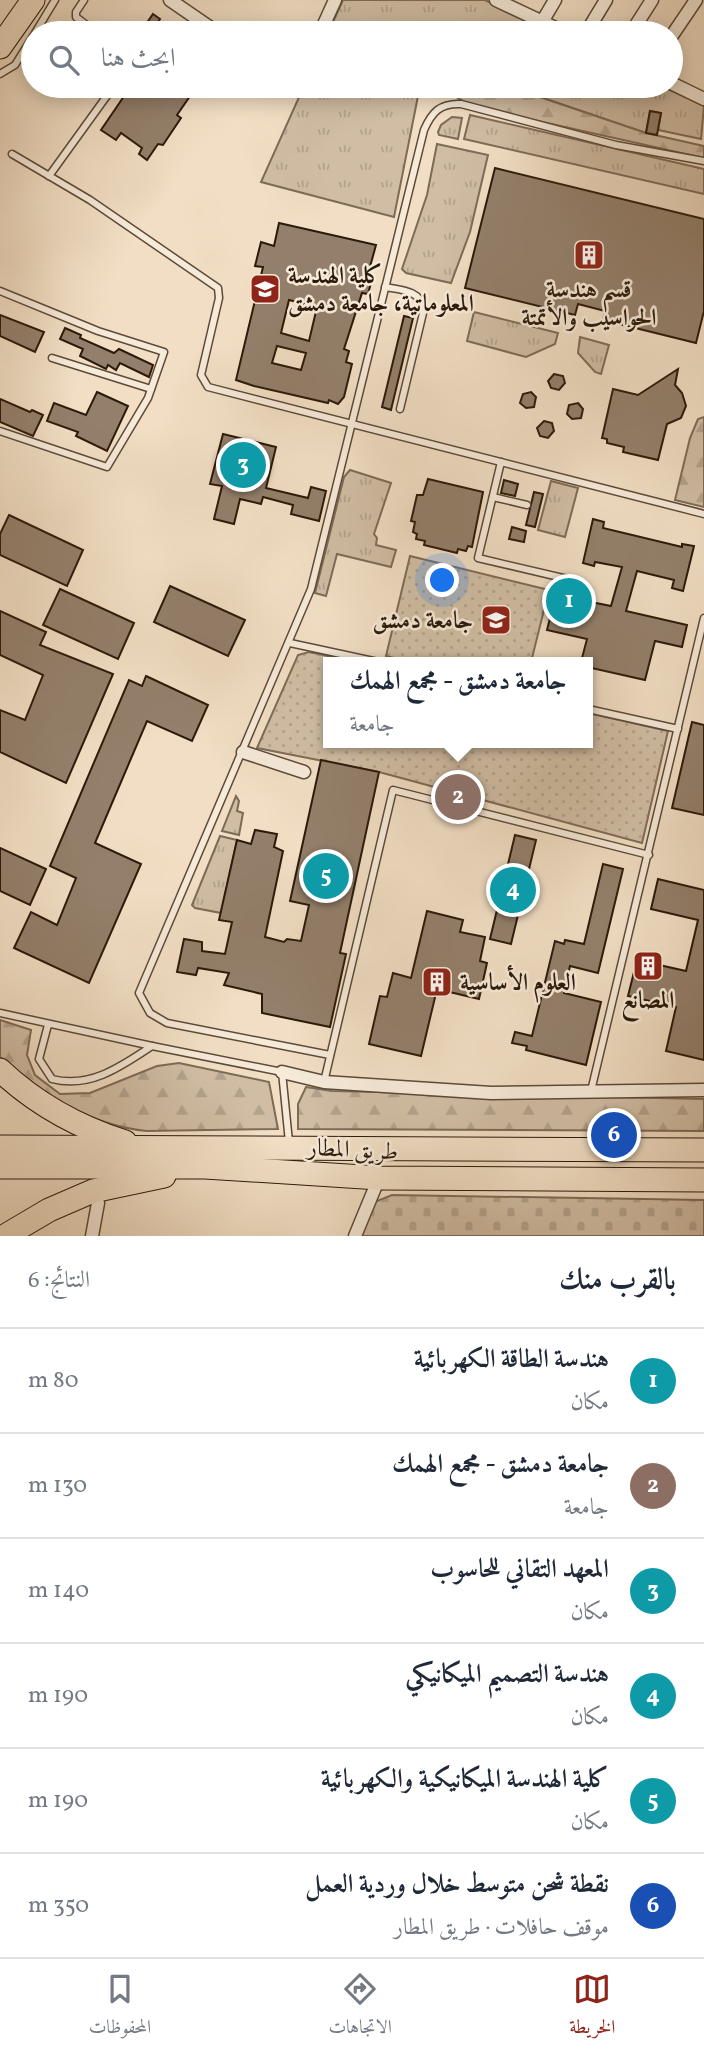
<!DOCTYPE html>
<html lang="ar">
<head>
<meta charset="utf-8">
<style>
  :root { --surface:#fff; --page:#f2f2f3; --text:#1f2937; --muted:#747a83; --line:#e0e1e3; --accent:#8f2418 }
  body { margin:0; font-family:Vollkorn,Amiri,serif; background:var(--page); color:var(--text); direction:rtl }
  .you { position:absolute; left:443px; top:581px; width:24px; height:24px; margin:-18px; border:5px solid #fff; border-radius:50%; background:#1a73e8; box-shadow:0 0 0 10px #1a73e833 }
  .badge { display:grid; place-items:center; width:46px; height:46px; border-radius:50%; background:var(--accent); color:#fff; font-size:23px; font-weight:700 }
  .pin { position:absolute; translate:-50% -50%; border:4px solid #fff; box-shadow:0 2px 7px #0006 }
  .popup { position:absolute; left:323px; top:657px; width:270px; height:91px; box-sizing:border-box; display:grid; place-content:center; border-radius:0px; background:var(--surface); filter:drop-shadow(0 2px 5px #0005); font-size:23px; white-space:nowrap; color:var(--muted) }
  .popup b { font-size:26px; color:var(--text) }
  .popup::after { content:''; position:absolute; left:50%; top:100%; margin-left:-14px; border:14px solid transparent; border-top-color:var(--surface) }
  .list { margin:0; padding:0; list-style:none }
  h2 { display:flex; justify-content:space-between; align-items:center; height:91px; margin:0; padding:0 28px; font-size:30px }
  h2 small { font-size:23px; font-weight:400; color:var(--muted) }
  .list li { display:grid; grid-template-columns:46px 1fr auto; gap:21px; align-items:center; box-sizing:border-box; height:105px; padding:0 28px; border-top:2px solid var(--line) }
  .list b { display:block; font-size:26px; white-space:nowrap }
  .list p { margin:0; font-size:23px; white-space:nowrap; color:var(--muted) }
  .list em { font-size:23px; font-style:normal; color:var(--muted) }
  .icon { flex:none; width:38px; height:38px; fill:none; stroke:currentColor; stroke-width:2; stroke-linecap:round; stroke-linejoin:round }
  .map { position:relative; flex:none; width:704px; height:1236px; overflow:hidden; direction:ltr }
  .search { position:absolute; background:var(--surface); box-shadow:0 4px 18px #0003; left:21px; right:21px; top:21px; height:77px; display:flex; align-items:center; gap:18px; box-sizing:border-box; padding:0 24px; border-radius:38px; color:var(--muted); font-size:26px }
  .sheet { height:721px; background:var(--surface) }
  nav { display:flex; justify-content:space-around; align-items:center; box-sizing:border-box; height:98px; border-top:2px solid var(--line); background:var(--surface); font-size:19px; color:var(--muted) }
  nav a { display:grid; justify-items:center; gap:4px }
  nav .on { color:var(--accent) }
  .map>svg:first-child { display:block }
</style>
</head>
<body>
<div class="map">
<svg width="704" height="1236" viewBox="0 0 704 1236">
  <defs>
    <pattern id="grass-tufts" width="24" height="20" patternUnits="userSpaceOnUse" patternTransform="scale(1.75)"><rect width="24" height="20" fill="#d0bda4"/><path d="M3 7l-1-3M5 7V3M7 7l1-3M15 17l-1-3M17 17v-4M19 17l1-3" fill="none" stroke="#b3a28c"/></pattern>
    <pattern id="forest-firs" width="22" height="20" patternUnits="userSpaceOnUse" patternTransform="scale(1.75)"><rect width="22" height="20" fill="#d0bda4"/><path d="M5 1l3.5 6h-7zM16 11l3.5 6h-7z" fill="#b3a28c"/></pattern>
    <pattern id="cemetery-stones" width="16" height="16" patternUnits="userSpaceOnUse" patternTransform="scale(1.75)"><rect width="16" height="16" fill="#d0bda4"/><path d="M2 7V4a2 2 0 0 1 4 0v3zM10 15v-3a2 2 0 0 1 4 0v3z" fill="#b3a28c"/></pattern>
    <pattern id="park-dots" width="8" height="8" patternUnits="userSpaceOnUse" patternTransform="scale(1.75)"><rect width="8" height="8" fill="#d0bda4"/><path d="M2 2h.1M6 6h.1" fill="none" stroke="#b3a28c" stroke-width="1.8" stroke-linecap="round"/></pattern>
  </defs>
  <rect width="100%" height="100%" fill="#f1dec4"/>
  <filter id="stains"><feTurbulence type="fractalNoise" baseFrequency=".00286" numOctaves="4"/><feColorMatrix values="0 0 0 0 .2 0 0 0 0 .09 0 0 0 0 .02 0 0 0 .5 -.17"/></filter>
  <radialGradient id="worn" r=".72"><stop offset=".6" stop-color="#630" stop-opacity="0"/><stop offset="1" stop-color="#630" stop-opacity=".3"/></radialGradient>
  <g fill="url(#grass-tufts)" stroke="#7e6b57" stroke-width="2">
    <polygon points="343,0 485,0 554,33 328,33"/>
    <polygon points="304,86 420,86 394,217 261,182"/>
    <polygon points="517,86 662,86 704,106 701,139 658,130 661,113 650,111 646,133 534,95"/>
    <polygon points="470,115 704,169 704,194 464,139"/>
    <polygon points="452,117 462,118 458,139 439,135 438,132 441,125"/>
    <polygon points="437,144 488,155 470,232 451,283 406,273 402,269 427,195"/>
    <polygon points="474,312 558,333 555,344 526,357 467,341"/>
    <polygon points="580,337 609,345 601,374 595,372 578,353"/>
    <polygon points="350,470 391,483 374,534 377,538 376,545 396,550 391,567 337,554 326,596 315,593 344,477"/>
    <polygon points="551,481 578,488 565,537 538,530"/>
    <polygon points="236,796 239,801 237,811 243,813 239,835 222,831"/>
    <polygon points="220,836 237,840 221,913 195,908 192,905"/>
  </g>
  <g fill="url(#forest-firs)" stroke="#7e6b57" stroke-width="2">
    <polygon points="449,86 517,86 534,95 646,133 704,146 704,158 493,111 465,102 449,93"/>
    <polygon points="704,417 704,507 675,500 690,438 698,419"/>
    <path d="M0,1020L31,1030L27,1055L35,1075L60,1094L90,1093L157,1066L179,1063L269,1082L278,1129L147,1131C92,1126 40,1094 0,1057Z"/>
    <polygon points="306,1087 332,1091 704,1099 704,1131 298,1129 298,1104"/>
  </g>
  <polygon fill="url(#cemetery-stones)" stroke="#7e6b57" stroke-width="2" points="392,1195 704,1200 704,1236 359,1236 372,1203"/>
  <g fill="url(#park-dots)" stroke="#7e6b57" stroke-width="2">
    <polygon points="410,556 549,590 531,662 410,662 386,656"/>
    <polygon points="309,652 356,662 328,662 328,743 588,743 588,713 668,731 642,843 379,772 257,748 298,655"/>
  </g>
  <g fill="#937f6b" stroke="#2d190a" stroke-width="2" fill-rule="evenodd">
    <polygon points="153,14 160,19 151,33 140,33"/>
    <polygon points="131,86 197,86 177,115 181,118 163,145 158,144 147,160 139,154 142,148 121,133 116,140 101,130"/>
    <polygon points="650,111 661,113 657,135 646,133"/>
    <polygon points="495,168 704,219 704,311 696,343 603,320 605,311 578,304 575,315 465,288"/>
    <path d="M279,223L376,245L368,274L373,275L368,294L362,293L344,349L349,351L346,362L352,364L344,397L338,404L329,400L328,403L254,386L236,380L263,267L255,266L261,242L274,246ZM289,300L317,307L309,341L281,333ZM277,346L306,353L301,370L272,363Z"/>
    <polygon points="0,315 44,332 35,352 0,336"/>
    <polygon points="404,316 413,318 391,410 382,407"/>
    <polygon points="65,328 81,335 80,338 114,353 119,349 153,365 149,377 120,363 116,370 108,365 106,369 80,356 83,349 60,339"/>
    <polygon points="678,369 675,385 682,393 686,406 681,418 667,424 658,460 623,452 624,447 607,443 607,439 602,438 613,389 638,395"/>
    <polygon points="554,374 563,376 565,383 559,390 551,388 548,381"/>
    <polygon points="97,392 128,406 107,451 76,436 78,432 47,421 54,403 86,415"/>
    <polygon points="531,392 536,397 534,407 526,408 520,403 523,394"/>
    <polygon points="0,399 30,412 32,410 43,415 33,436 0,422"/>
    <polygon points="578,403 583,409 581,418 572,419 567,414 569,405"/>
    <polygon points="544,421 552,423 554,431 548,438 540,436 537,428"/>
    <polygon points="223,434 276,447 266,488 308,498 311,487 326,491 319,521 291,514 293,505 263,497 261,504 240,499 234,524 214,519 222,486 210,484"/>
    <polygon points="428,479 483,492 472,547 468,546 466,551 458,549 457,553 424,545 425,541 416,539 417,534 413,532 415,522 411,521 417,495 423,495"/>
    <polygon points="504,480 518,484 515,496 501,493"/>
    <polygon points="534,492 543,494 535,527 526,525"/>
    <polygon points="9,515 83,550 67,586 0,555 0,534"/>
    <polygon points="593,519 604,522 603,528 682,547 682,544 694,546 683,591 672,588 674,580 637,571 626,611 687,625 682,647 655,641 645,680 587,667 587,662 581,662 587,639 547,630 556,595 611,606 622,567 595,562 594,566 583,563"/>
    <polygon points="512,527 526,531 524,542 509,539"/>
    <polygon points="170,586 245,620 228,656 154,622"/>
    <polygon points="60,589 134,623 118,659 43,625"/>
    <polygon points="0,611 46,632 40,645 113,674 66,783 0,752 0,710 25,720 43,675 0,655"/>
    <polygon points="146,676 208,705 192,741 147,721 95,843 141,864 89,983 14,948 31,912 57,925 76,878 50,866 129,680 142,686"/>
    <polygon points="692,722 704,725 704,815 672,808"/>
    <polygon points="321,760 379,772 340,953 346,954 330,1027 262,1013 262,994 224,985 229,973 198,968 196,975 177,972 184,939 202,942 202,951 225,954 232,922 219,920 237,840 251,844 255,830 277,834 274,847 283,851 265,937 284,942 287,939 301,941 309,905 290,901"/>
    <polygon points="515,835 536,840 511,944 490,939"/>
    <polygon points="0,848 46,869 30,905 0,891"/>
    <polygon points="603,864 623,869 598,973 570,966 564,993 601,1002 586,1065 526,1050 527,1046 512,1043 515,1032 532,1036 555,941 564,944 565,940 584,944"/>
    <polygon points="658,879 704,890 704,1060 666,1051 676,1007 628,996 637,960 686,971 698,920 651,909"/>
    <polygon points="427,911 463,920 460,932 485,937 480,961 487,963 479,999 437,989 421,1056 369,1044 380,996 387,997 393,973 411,978"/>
  </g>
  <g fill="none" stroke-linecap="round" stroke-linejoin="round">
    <g stroke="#5e4a38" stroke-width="9">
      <g id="service">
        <polyline points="84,0 76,12 76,17 97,33"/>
        <polyline points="35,33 55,0"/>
        <polyline points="0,74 15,65 33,36"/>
        <polyline points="12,154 90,200 218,288 219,298 201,375 208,387 704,514"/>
        <polyline points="49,176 114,86"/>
        <path d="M385,287C401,290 420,290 424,309L400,409"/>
        <polyline points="0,291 98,331 164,352 148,398 107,467 0,431"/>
        <polyline points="52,358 151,389"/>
        <polyline points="501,462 478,558 576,581"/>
        <polyline points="493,497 527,505"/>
        <polyline points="290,643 378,662"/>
        <polyline points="588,709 678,729"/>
        <path d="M0,1013L152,1046C122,1066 90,1089 52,1079L39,1059L48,1025"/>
        <polyline points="152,1046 282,1072 289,1142"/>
        <path d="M330,1055L167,1023L150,1013L139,993L311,589L424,130C432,112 440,103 461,104L616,145L704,161"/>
        <polyline points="324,1082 393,790 649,855"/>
        <polyline points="591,1091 704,618"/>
      </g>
    </g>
    <g stroke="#5e4a38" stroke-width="15">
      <g id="minor">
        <polyline points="170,0 218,33"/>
        <polyline points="496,0 566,33"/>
        <polyline points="542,22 555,0"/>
        <polyline points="320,33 335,0"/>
        <polyline points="586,33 606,0"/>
        <polyline points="631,33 652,0"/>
        <polyline points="671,37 696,0"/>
        <polyline points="671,83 704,99"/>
        <polyline points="243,752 304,772"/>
        <polyline points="282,1072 324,1082 491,1093 704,1090"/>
        <polyline points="92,1236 98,1203"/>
        <polyline points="355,1236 379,1178"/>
      </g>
    </g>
    <g stroke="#2d190a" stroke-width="25">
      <g id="motorway">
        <polyline points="0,47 33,0"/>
        <path d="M0,1070C36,1104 78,1127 125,1142"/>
        <polyline points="0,1147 704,1150"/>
        <polyline points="0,1167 205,1167 379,1178 704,1180"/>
        <polyline points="5,1236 49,1210 93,1191 164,1176"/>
      </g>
    </g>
    <use href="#service" stroke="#f6ead9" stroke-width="6"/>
    <use href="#minor" stroke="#f6ead9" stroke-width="12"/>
    <use href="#motorway" stroke="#f1dec4" stroke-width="23"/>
  </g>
  <defs>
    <g id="building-square" transform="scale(1.575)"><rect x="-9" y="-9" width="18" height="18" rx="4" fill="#8f2418" stroke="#f6ead9"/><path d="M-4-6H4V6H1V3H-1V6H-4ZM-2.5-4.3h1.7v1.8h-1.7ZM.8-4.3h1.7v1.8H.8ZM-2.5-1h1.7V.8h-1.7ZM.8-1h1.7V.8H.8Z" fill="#fff"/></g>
    <g id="university-square" transform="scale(1.575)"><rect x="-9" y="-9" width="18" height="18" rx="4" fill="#8f2418" stroke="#f6ead9"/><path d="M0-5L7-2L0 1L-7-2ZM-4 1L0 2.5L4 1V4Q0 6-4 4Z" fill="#fff"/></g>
  </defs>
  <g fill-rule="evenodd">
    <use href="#building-square" x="589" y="255"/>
    <use href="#university-square" x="265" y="289"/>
    <use href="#university-square" x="496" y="620"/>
    <use href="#building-square" x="648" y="966"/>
    <use href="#building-square" x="437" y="982"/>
  </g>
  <g text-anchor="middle" stroke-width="5" stroke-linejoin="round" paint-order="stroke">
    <g font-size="24" font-weight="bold" fill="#2d190a" stroke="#f6ead9" text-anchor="start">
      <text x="288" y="283">كلية الهندسة<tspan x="288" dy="28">المعلوماتية، جامعة دمشق</tspan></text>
      <text x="589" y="297" text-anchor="middle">قسم هندسة<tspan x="589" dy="28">الحواسيب والأتمتة</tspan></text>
      <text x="473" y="628" text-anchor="end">جامعة دمشق</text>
      <text x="460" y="990">العلوم الأساسية</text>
      <text x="648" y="1008" text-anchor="middle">المصانع</text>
    </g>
    <g font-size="24" fill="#2d190a" stroke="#f6ead9">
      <text transform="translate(353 1149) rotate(3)" y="8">طريق المطار</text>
    </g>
  </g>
  <rect width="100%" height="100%" filter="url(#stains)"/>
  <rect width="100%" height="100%" fill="url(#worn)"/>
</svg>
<div class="you"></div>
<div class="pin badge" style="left:569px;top:601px;background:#0f9aa8">1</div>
<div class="pin badge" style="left:458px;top:797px;background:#8d6e63">2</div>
<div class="popup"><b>جامعة دمشق - مجمع الهمك</b>جامعة</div>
<div class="pin badge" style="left:243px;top:465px;background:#0f9aa8">3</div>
<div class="pin badge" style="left:513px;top:890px;background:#0f9aa8">4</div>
<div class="pin badge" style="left:326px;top:876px;background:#0f9aa8">5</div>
<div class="pin badge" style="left:614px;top:1135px;background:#1a4fb4">6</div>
<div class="search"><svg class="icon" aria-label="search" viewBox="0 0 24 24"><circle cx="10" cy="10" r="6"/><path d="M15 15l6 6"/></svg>ابحث هنا</div>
</div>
<section class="sheet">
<h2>بالقرب منك<small>النتائج: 6</small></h2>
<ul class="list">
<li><span class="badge" style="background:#0f9aa8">1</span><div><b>هندسة الطاقة الكهربائية</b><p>مكان</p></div><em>80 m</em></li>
<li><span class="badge" style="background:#8d6e63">2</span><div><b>جامعة دمشق - مجمع الهمك</b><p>جامعة</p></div><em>130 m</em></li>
<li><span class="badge" style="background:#0f9aa8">3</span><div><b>المعهد التقاني للحاسوب</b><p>مكان</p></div><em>140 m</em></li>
<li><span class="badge" style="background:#0f9aa8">4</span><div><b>هندسة التصميم الميكانيكي</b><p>مكان</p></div><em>190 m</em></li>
<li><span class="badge" style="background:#0f9aa8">5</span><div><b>كلية الهندسة الميكانيكية والكهربائية</b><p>مكان</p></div><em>190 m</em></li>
<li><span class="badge" style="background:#1a4fb4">6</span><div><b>نقطة شحن متوسط خلال وردية العمل</b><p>موقف حافلات · طريق المطار</p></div><em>350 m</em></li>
</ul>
</section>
<nav>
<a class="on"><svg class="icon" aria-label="map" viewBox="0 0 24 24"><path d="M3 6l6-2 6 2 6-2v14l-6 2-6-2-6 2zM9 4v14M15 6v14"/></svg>الخريطة</a>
<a><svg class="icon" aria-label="directions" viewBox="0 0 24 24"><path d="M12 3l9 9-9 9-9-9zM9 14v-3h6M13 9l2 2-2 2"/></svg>الاتجاهات</a>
<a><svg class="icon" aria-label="saved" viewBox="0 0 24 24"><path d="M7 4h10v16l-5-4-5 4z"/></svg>المحفوظات</a>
</nav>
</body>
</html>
